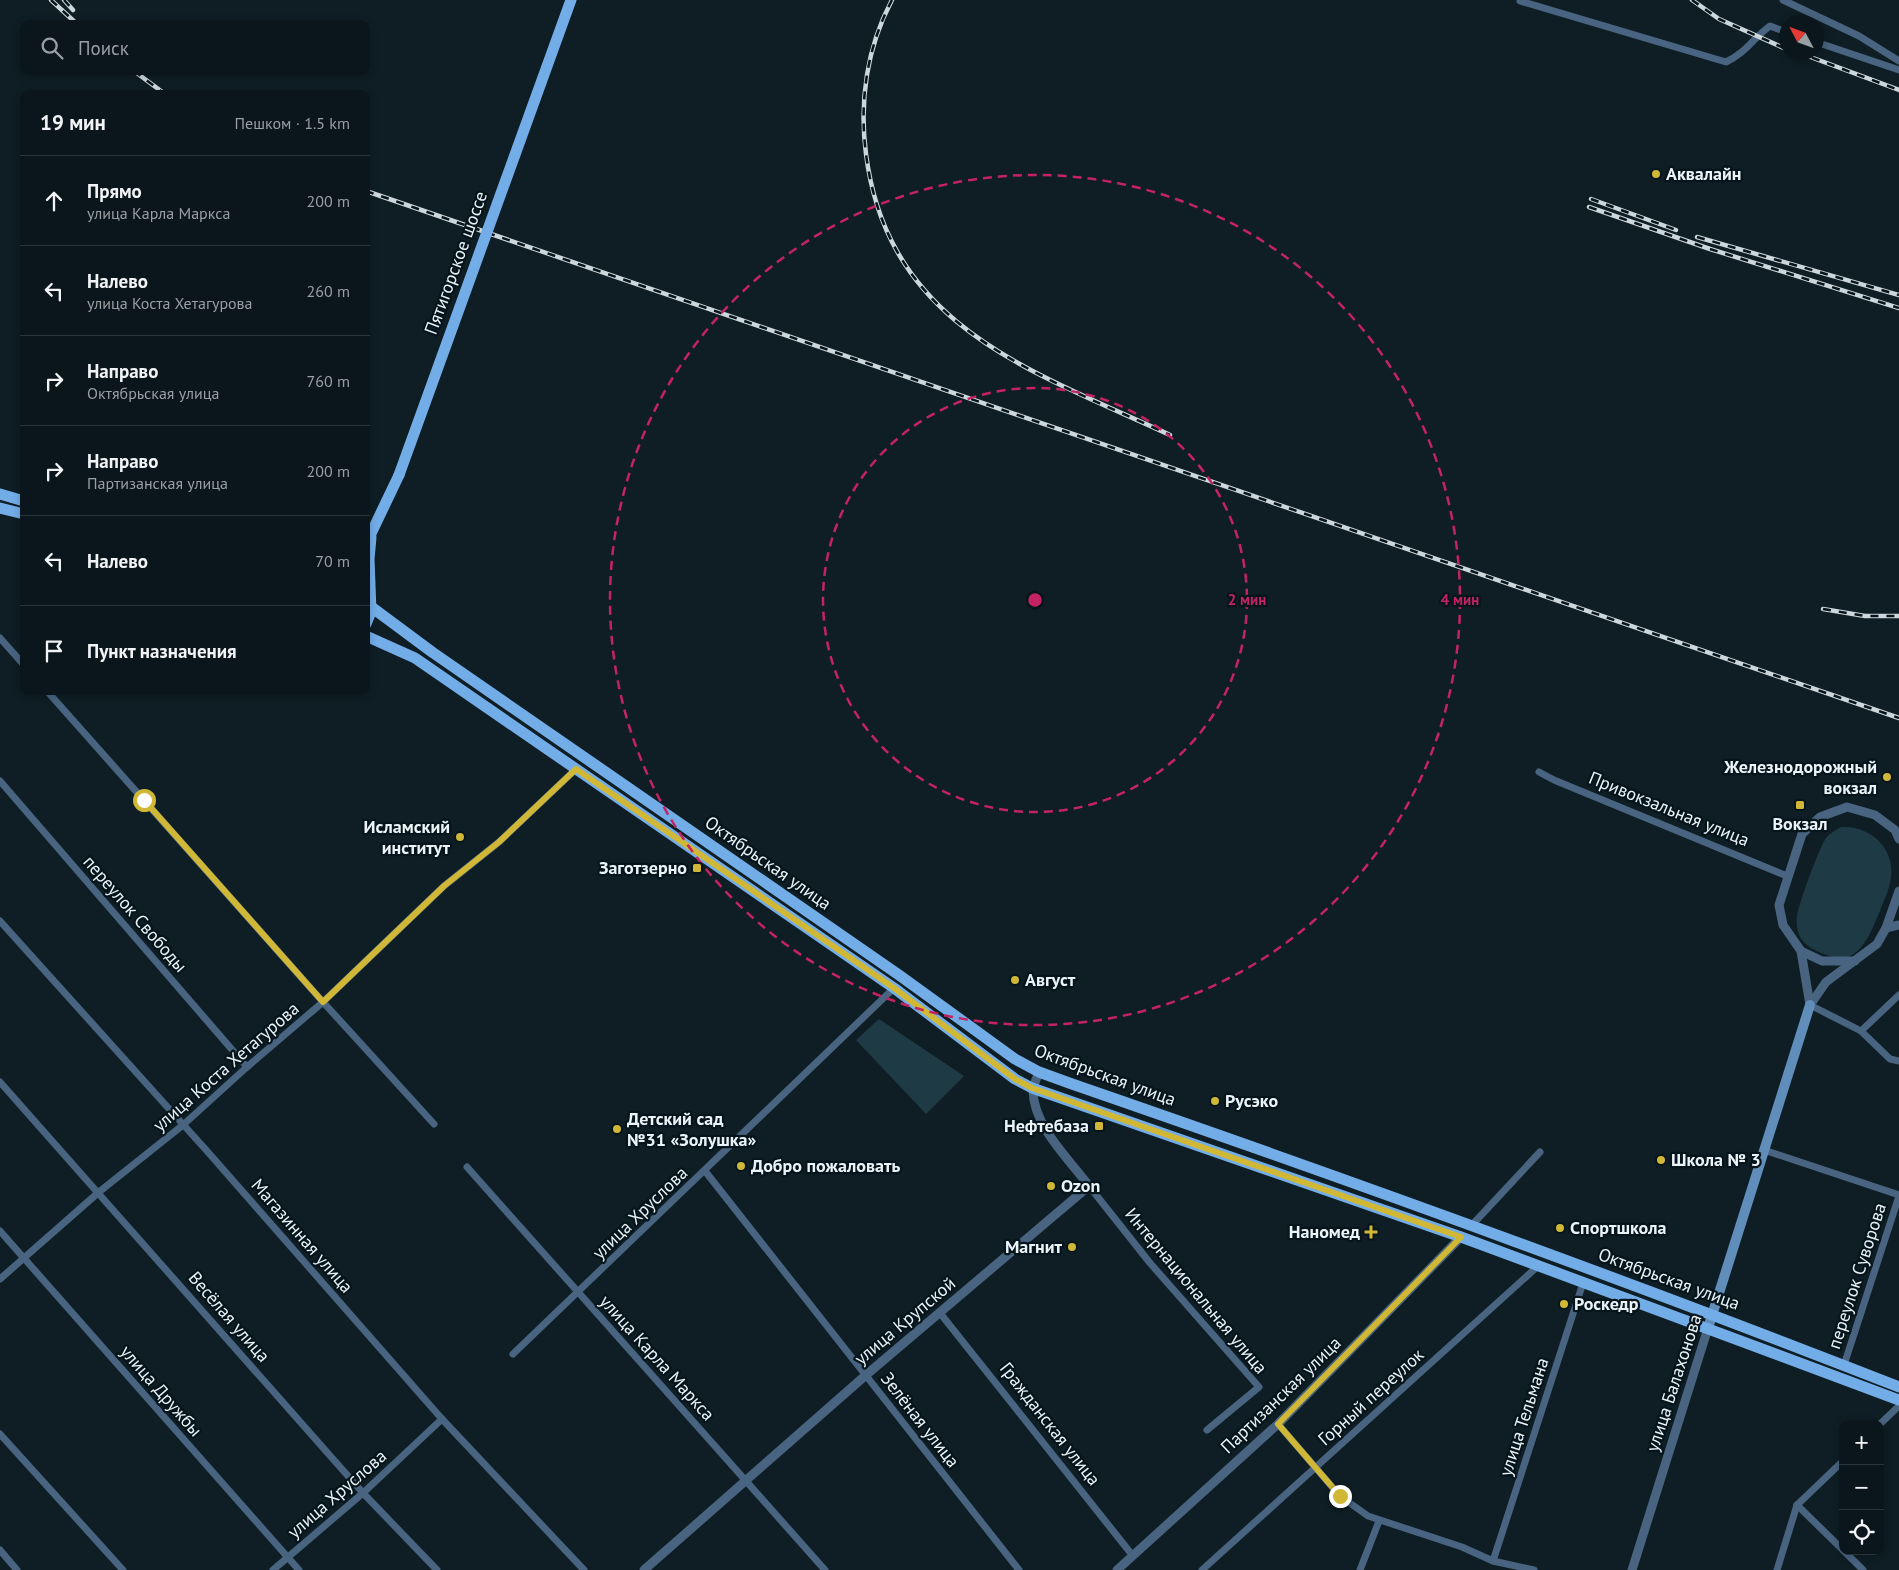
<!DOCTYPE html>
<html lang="ru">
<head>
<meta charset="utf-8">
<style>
  :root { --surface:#0a161b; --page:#131f24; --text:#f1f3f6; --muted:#999fa3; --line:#2a353a }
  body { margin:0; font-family:"PT Sans",sans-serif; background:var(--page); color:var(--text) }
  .controls { position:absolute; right:15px; bottom:15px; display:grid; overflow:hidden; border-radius:10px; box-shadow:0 2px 8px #0003 }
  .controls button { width:45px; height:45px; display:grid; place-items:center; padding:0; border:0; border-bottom:1px solid var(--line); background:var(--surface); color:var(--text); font:25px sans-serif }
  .compass { position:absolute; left:1779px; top:15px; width:45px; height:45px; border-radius:50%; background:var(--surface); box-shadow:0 2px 8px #0003; rotate:311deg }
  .stop { position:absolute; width:15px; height:15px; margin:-11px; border:4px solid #d0b736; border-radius:50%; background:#fff }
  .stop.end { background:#d0b736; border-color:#fff; box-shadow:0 1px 5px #0008 }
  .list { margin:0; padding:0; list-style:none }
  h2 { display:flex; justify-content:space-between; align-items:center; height:65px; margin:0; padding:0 20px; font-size:21px }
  h2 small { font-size:16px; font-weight:400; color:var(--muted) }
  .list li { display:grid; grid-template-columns:32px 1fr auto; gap:15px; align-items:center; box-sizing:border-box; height:90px; padding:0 20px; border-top:1px solid var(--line) }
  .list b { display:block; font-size:19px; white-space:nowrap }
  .list p { margin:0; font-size:16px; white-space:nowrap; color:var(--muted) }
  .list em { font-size:16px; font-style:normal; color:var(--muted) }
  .icon { flex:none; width:28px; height:28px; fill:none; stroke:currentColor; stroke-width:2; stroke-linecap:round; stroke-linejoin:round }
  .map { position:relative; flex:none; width:1899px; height:1570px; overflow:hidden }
  .search { position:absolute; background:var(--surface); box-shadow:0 2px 8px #0003; left:20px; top:20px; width:350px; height:55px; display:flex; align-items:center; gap:12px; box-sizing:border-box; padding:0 18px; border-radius:10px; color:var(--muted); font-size:19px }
  .panel { position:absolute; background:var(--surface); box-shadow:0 2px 8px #0003; left:20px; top:90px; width:350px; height:605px; border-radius:10px }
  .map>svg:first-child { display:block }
</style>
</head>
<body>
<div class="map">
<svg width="1899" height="1570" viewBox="0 0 1899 1570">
  <rect width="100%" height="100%" fill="#0e1e24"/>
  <g fill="#1e3a45">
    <path d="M1841,827C1872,825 1898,851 1890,883C1888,893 1883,902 1880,911C1871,932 1859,967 1830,956C1819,953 1804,946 1799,935C1797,929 1796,923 1797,916C1799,903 1818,850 1826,838C1830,833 1836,830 1841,827Z"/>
    <polygon points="879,1019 964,1076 926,1114 856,1040"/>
  </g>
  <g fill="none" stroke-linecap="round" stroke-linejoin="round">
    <g stroke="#496480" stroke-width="7">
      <polyline points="1783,0 1859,36 1899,61"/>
      <path d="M1520,1L1726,62C1747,52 1751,40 1770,26L1786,32"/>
      <polyline points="1816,42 1899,70"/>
      <polyline points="0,638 24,665"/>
      <polyline points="47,691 323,1002 434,1124"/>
      <polyline points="1539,772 1554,780 1787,876"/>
      <polyline points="0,781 247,1067"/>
      <polyline points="0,921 207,1151 442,1419 584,1570"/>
      <polyline points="1810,1005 1861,1031 1890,1059 1899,1061"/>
      <polyline points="1861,1031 1899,995"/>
      <polyline points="0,1082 363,1493 437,1570"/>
      <polyline points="1764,1150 1899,1195"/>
      <polyline points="467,1167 825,1570"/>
      <polyline points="705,1171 1019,1570"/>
      <polyline points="1089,1186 1150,1263 1259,1387 1207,1430"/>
      <polyline points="1472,1225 1540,1152"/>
      <polyline points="0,1231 299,1570"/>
      <polyline points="0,1279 99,1192 183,1125 247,1067 323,1002 444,886 499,842 576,769"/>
      <polyline points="940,1313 1133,1556"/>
      <polyline points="513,1354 894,988"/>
      <polyline points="1844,1365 1899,1196"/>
      <polyline points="1278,1424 1340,1496 1368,1516 1462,1547 1493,1561 1534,1570"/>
      <polyline points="1880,1424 1899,1406"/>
      <polyline points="0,1434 123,1570"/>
      <polyline points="1797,1505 1843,1550"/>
      <polyline points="0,1550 17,1570"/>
      <polyline points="1844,1551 1863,1570"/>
      <polyline points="1493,1561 1583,1283"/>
      <polyline points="273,1570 363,1493 442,1419"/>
      <polyline points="1202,1570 1538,1266"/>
      <polyline points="1360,1570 1379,1521"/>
      <polyline points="1777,1570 1797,1505 1843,1461"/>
    </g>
    <g stroke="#496480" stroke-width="9">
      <polyline points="1886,928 1899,925"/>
      <polyline points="1801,951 1822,961 1855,961"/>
      <polyline points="1810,1005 1801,951 1783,925 1779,905 1802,834 1820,817 1847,807 1875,815 1895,830 1899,839"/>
      <polyline points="1810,1005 1826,982 1877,944 1886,928 1899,891"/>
      <path d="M644,1570L866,1375L1089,1186C1069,1159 1033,1126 1033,1090C1033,1085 1037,1078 1039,1072"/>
      <polyline points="1117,1570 1278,1424 1461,1237"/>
      <polyline points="1632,1570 1708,1328"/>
    </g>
    <polyline stroke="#618dba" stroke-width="10" points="1708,1328 1810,1005"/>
    <g stroke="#73ade8" stroke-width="11">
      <polyline points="0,494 24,501"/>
      <polyline points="0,508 24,514"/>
      <polyline points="367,542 399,475"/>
      <path d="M366,603L432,652L899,975L1015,1059L1039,1072L1072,1084C1350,1180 1626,1280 1899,1387"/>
      <polyline points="366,624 371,612 369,559 371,537"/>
      <polyline points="366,636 415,658 894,988 1015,1079 1032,1088 1461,1237 1899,1400"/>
    </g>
    <g stroke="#ccd7dc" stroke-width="4.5">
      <g id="rail">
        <polyline points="51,0 77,24"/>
        <polyline points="64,0 73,10"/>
        <path d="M892,0C867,47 859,101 866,154C888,327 1032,371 1170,435"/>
        <polyline points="1692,0 1719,19 1786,49"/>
        <polyline points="1797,52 1899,90"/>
        <polyline points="134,71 165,94"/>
        <polyline points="366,191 1899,718"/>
        <polyline points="1591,199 1676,230"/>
        <polyline points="1589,207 1710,249 1899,308"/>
        <polyline points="1697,237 1899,295"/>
        <polyline points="1823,609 1865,616 1899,616"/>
      </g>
    </g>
    <use href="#rail" stroke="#06151b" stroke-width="2.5" stroke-dasharray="8" stroke-linecap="butt"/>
    <polyline stroke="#73ade8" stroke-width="11" points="399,475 571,0"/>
  </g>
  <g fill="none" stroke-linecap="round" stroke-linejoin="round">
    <polyline stroke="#d0b736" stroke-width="6" points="144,800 323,1002 444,886 499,842 576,769 894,988 1015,1079 1032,1088 1461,1237 1278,1424 1340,1496"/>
  </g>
  <g fill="none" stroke="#c42363" stroke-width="2.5" stroke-dasharray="9 6">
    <circle cx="1035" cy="600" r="212"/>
    <circle cx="1035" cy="600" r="425"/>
  </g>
  <g fill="#d0b736" stroke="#06151b" stroke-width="2">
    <circle cx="1656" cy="174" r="5"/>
    <circle cx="1887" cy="777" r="5"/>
    <rect x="1795" y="800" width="10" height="10" rx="2.5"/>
    <circle cx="460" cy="837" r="5"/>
    <rect x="692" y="863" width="10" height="10" rx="2.5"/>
    <circle cx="1015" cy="980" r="5"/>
    <circle cx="1215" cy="1101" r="5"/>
    <rect x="1094" y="1121" width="10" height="10" rx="2.5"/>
    <circle cx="617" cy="1129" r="5"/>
    <circle cx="1661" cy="1160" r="5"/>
    <circle cx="741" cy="1166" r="5"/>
    <circle cx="1051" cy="1186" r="5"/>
    <circle cx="1560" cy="1228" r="5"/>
    <path d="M1368.5 1224.5h5v5h5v5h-5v5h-5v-5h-5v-5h5z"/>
    <circle cx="1072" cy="1247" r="5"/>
    <circle cx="1564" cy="1304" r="5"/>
  </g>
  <g text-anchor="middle" stroke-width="4.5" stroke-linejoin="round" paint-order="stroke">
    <g font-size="18" font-weight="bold" fill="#e9f3f8" stroke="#06151b" text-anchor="start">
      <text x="1666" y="180">Аквалайн</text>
      <text x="1877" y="773" text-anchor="end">Железнодорожный<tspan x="1877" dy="21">вокзал</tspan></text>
      <text x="1800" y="830" text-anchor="middle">Вокзал</text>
      <text x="450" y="833" text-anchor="end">Исламский<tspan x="450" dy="21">институт</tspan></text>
      <text x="687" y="874" text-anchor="end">Заготзерно</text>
      <text x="1025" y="986">Август</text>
      <text x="1225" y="1107">Русэко</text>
      <text x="627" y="1125">Детский сад<tspan x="627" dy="21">№31 «Золушка»</tspan></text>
      <text x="1089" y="1132" text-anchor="end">Нефтебаза</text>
      <text x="1671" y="1166">Школа № 3</text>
      <text x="751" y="1172">Добро пожаловать</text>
      <text x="1061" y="1192">Ozon</text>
      <text x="1570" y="1234">Спортшкола</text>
      <text x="1360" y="1238" text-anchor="end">Наномед</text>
      <text x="1062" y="1253" text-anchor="end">Магнит</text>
      <text x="1574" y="1310">Роскедр</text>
    </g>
    <g font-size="18" fill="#e9f3f8" stroke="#06151b">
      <text transform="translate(456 263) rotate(-70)" y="6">Пятигорское шоссе</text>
      <text transform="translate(1669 809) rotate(22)" y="6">Привокзальная улица</text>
      <text transform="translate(768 863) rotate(35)" y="6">Октябрьская улица</text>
      <text transform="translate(135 914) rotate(49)" y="6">переулок Свободы</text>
      <text transform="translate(226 1067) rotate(-41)" y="6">улица Коста Хетагурова</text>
      <text transform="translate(1105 1075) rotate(20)" y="6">Октябрьская улица</text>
      <text transform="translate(640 1213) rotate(-44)" y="6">улица Хруслова</text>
      <text transform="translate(302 1236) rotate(49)" y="6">Магазинная улица</text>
      <text transform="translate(1857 1276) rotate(-72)" y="6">переулок Суворова</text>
      <text transform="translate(1669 1279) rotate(20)" y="6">Октябрьская улица</text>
      <text transform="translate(1196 1291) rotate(50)" y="6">Интернациональная улица</text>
      <text transform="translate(229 1317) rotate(49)" y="6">Весёлая улица</text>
      <text transform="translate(905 1321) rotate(-40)" y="6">улица Крупской</text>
      <text transform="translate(657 1358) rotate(48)" y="6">улица Карла Маркса</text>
      <text transform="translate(1674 1383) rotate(-72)" y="6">улица Балахонова</text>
      <text transform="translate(161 1391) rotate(49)" y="6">улица Дружбы</text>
      <text transform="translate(1281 1395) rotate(-44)" y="6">Партизанская улица</text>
      <text transform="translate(1371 1397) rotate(-42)" y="6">Горный переулок</text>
      <text transform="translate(1524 1417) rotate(-72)" y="6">улица Тельмана</text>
      <text transform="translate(920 1420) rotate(52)" y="6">Зелёная улица</text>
      <text transform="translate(1050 1424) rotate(52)" y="6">Гражданская улица</text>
      <text transform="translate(337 1494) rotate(-41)" y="6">улица Хруслова</text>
    </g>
  </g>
  <circle cx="1035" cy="600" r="8" fill="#c42363" stroke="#06151b" stroke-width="2.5"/>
  <g font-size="15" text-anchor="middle" font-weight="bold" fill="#c42363" stroke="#06151b" stroke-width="4.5" stroke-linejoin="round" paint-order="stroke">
    <text x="1247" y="605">2 мин</text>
    <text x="1460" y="605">4 мин</text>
  </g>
</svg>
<div class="controls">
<button>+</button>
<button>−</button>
<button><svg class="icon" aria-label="locate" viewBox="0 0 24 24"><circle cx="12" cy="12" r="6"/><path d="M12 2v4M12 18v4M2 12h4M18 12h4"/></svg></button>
</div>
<svg class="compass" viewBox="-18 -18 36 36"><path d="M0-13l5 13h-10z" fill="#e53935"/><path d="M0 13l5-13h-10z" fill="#999fa3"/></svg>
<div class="stop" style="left:144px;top:800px"></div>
<div class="stop end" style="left:1340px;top:1496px"></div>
<div class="search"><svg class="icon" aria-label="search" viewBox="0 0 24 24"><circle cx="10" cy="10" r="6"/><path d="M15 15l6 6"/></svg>Поиск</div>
<section class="panel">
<h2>19 мин<small>Пешком · 1.5 km</small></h2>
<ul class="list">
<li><svg class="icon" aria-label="ahead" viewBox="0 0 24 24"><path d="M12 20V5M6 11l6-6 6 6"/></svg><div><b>Прямо</b><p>улица Карла Маркса</p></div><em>200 m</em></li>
<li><svg class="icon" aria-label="left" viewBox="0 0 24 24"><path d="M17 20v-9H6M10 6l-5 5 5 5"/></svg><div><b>Налево</b><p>улица Коста Хетагурова</p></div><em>260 m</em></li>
<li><svg class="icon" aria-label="right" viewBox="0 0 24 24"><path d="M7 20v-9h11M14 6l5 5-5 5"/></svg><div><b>Направо</b><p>Октябрьская улица</p></div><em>760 m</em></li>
<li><svg class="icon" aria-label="right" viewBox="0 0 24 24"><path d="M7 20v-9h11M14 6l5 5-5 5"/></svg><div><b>Направо</b><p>Партизанская улица</p></div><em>200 m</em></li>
<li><svg class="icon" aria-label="left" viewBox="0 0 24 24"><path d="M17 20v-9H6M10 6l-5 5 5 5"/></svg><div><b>Налево</b></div><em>70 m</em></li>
<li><svg class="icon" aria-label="arrive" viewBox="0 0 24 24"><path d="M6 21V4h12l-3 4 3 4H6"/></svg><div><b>Пункт назначения</b></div></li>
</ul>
</section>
</div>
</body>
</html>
